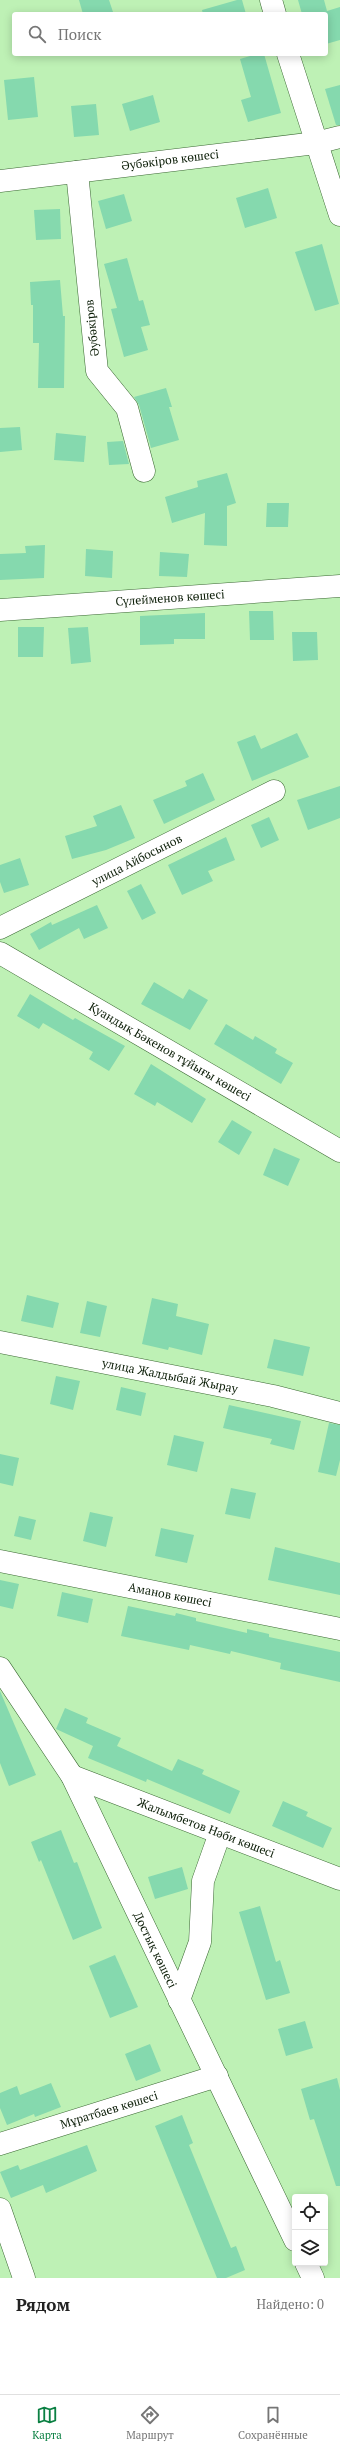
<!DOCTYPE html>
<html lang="ru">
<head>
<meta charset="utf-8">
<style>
  :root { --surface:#fff; --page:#f6f6f6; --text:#222; --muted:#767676; --line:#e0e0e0; --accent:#0b8043 }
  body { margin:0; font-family:"PT Serif",serif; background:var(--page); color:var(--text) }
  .controls { position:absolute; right:12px; bottom:12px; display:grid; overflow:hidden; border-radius:4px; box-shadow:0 2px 10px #0003 }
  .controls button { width:36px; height:36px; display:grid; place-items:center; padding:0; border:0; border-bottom:1px solid var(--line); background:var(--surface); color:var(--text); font:20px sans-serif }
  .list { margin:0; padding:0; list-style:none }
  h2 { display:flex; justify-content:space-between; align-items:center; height:52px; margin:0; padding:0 16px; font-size:17px }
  h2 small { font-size:13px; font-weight:400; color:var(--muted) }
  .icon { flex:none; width:22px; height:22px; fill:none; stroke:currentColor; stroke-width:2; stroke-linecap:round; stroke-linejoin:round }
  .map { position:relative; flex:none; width:340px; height:2278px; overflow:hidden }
  .search { position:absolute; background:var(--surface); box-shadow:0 2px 10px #0003; left:12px; right:12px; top:12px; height:44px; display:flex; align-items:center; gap:10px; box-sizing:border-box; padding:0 14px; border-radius:4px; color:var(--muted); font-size:15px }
  .sheet { height:116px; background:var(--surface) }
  nav { display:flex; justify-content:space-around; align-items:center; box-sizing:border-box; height:56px; border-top:1px solid var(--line); background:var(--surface); font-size:11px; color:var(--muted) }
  nav a { display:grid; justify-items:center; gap:2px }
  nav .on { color:var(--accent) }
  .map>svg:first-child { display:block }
</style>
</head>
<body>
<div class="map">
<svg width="340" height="2278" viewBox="0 0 340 2278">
  <rect width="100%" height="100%" fill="#bef1b5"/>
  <g fill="#85d9ae">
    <polygon points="79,0 109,0 113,12 83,14"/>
    <polygon points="237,0 242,0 246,14 203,14 202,10"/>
    <polygon points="298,0 324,0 327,11 340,7 340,40 326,44 326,14 302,14"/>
    <polygon points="257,54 264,54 281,113 248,122 241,100 251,97 240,59"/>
    <polygon points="34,77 38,117 8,120 4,80"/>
    <polygon points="340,85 340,125 336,125 325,89"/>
    <polygon points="153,95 160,122 130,131 122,104"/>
    <polygon points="96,104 99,135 74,137 71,106"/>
    <polygon points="268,188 277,218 245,228 236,198"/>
    <polygon points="124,194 132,221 106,229 98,201"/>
    <polygon points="60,209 61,239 36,240 34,210"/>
    <polygon points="322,244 339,304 315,311 295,252"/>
    <polygon points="127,258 139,301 143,300 150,325 141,327 148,350 124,357 111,309 117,308 104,264"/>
    <polygon points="60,280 63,316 65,316 64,388 38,388 39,343 33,343 33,305 31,305 30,282"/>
    <polygon points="166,388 172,407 169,407 179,440 151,448 139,405 134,397"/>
    <polygon points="20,427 22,450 0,452 0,428"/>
    <polygon points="56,433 86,436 84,462 54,460"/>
    <polygon points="123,441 129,464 109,465 107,442"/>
    <polygon points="227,473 236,503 227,506 227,546 204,545 205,513 172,523 165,497 198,487 197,481"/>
    <polygon points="267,503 289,503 288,527 266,527"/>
    <polygon points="45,545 44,578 0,580 0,554 26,553 25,546"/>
    <polygon points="86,549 113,551 112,578 85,576"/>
    <polygon points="160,552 189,554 187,577 159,576"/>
    <polygon points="249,611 273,611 274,640 250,640"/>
    <polygon points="205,613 205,639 174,639 174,644 140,645 140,616"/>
    <polygon points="18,627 44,627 43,657 18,657"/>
    <polygon points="88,627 91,662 71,664 68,628"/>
    <polygon points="292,632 317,632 318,660 293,661"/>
    <polygon points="297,733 309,757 252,781 237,742 255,735 261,749"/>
    <polygon points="203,773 215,800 164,824 153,800 187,786 185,781"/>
    <polygon points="340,786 340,818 308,830 297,800"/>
    <polygon points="121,805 135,838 106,850 72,859 65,836 97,826 93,816"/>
    <polygon points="269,817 279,840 261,848 251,825"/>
    <polygon points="226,837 235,860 208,871 213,881 182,895 168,865"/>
    <polygon points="20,858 29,885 4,893 0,882 0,865"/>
    <polygon points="141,884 156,913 142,920 127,891"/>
    <polygon points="97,905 108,928 84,939 79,928 39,950 30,934 51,922 52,925"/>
    <polygon points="154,982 183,999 189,989 208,1000 190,1030 141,1004"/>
    <polygon points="30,994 73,1020 75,1018 125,1046 109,1071 89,1059 93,1052 43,1023 39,1029 17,1016"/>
    <polygon points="226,1024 253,1040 255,1036 277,1049 275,1053 293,1063 281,1084 214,1044"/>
    <polygon points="151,1064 206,1099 192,1123 157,1102 155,1106 134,1094"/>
    <polygon points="232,1120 252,1132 239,1155 218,1142"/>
    <polygon points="274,1148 300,1159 288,1186 263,1175"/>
    <polygon points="27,1295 59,1303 53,1328 21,1321"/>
    <polygon points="152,1298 178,1304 176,1316 209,1324 202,1355 169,1347 168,1350 142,1344"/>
    <polygon points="87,1301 107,1306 100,1337 80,1333"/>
    <polygon points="274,1339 310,1347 303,1376 267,1368"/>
    <polygon points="56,1376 80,1381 73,1410 50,1404"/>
    <polygon points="121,1387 146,1393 141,1416 116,1410"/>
    <polygon points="229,1405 301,1421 294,1450 270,1444 272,1439 223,1428"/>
    <polygon points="329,1423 340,1425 340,1460 336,1476 318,1472"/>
    <polygon points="174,1435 204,1442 197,1472 167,1465"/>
    <polygon points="0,1454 19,1458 13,1486 0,1483"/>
    <polygon points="231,1488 256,1493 250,1519 225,1514"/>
    <polygon points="90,1512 113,1517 106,1547 83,1541"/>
    <polygon points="19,1516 36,1520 31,1540 14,1536"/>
    <polygon points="161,1528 194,1535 187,1563 155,1556"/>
    <polygon points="275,1547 340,1563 340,1595 268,1580"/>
    <polygon points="0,1580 19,1584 13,1609 0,1606"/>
    <polygon points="62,1592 93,1599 88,1623 57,1616"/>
    <polygon points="128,1606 175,1616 176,1613 196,1618 196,1621 247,1633 247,1629 269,1634 269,1637 340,1652 340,1682 280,1669 281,1663 231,1651 230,1654 190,1645 189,1650 121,1636"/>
    <polygon points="0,1691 36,1775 9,1786 0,1763"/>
    <polygon points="65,1708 88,1718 86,1723 121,1738 117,1746 172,1771 178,1759 204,1770 202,1774 240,1791 230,1814 147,1779 146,1782 88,1758 93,1746 56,1729"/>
    <polygon points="283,1801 308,1812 306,1816 332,1828 323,1848 272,1826"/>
    <polygon points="61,1830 74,1863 77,1862 102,1928 73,1940 41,1860 39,1862 31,1842"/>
    <polygon points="182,1867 188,1889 155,1899 148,1877"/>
    <polygon points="260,1906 276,1962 280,1960 290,1993 266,2000 239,1912"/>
    <polygon points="115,1955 138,2007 110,2018 89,1966"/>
    <polygon points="305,2021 313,2048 286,2056 278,2029"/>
    <polygon points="150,2044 161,2071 136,2081 125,2054"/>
    <polygon points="337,2078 340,2090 340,2186 336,2186 314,2119 310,2120 301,2089"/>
    <polygon points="51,2083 61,2107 35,2117 34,2114 7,2125 0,2108 0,2093 17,2086 20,2095"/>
    <polygon points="182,2115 193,2143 189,2145 215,2209 231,2248 236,2246 245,2270 226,2278 217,2278 155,2126"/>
    <polygon points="87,2145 97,2171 46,2193 43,2185 11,2198 0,2172 18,2165 20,2170"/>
  </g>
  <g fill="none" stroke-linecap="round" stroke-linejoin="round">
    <g stroke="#3b6833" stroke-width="23">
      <g id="minor">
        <polyline points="271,0 275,14"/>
        <polyline points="288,54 340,215"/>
        <polyline points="77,172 97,371 127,408 144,471"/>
        <polyline points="0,181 316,143 340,137"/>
        <polyline points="0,610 340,586"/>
        <polyline points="0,928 274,791"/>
        <polyline points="0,953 340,1151"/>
        <polyline points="0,1342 273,1396 340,1413"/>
        <polyline points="0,1561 340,1629"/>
        <polyline points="0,1668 72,1776 295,2240"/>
        <polyline points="72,1776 340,1879"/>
        <polyline points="179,2000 200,1942 203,1881 220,1833"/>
        <polyline points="0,2144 217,2076"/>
        <polyline points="0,2209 24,2278"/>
        <polyline points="306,2263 313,2278"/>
      </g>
    </g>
    <use href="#minor" stroke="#fff" stroke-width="22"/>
  </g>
  <g text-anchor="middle" stroke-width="3" stroke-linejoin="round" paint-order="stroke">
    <g font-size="12" fill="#0c1e08" stroke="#fff">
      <text transform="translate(170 160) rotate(-7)" y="4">Әубәкіров көшесі</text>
      <text transform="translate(92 328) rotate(-96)" y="4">Әубәкіров</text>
      <text transform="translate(170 598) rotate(-4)" y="4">Сүлейменов көшесі</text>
      <text transform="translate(137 860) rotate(-27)" y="4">улица Айбосынов</text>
      <text transform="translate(170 1052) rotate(30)" y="4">Қуандық Бәкенов тұйығы көшесі</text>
      <text transform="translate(170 1376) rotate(11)" y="4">улица Жалдыбай Жырау</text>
      <text transform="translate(170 1595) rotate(11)" y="4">Аманов көшесі</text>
      <text transform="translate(206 1828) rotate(21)" y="4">Жалымбетов Нәби көшесі</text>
      <text transform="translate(155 1950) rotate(64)" y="4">Достық көшесі</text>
      <text transform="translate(109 2110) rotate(-17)" y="4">Мұратбаев көшесі</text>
    </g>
  </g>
</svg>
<div class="controls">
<button><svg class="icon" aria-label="locate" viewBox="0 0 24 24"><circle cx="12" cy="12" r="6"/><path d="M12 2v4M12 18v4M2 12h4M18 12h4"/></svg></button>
<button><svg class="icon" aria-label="layers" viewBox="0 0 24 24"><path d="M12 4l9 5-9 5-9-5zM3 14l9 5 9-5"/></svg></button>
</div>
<div class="search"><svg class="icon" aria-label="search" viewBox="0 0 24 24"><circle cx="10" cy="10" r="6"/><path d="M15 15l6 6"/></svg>Поиск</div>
</div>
<section class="sheet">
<h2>Рядом<small>Найдено: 0</small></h2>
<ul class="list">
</ul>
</section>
<nav>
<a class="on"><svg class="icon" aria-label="map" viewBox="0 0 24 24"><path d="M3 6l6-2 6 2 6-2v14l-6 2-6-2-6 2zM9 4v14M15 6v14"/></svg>Карта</a>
<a><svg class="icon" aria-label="directions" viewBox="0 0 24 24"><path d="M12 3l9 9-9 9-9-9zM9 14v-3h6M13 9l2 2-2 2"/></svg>Маршрут</a>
<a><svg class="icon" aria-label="saved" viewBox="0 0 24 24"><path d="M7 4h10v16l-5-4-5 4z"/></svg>Сохранённые</a>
</nav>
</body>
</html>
